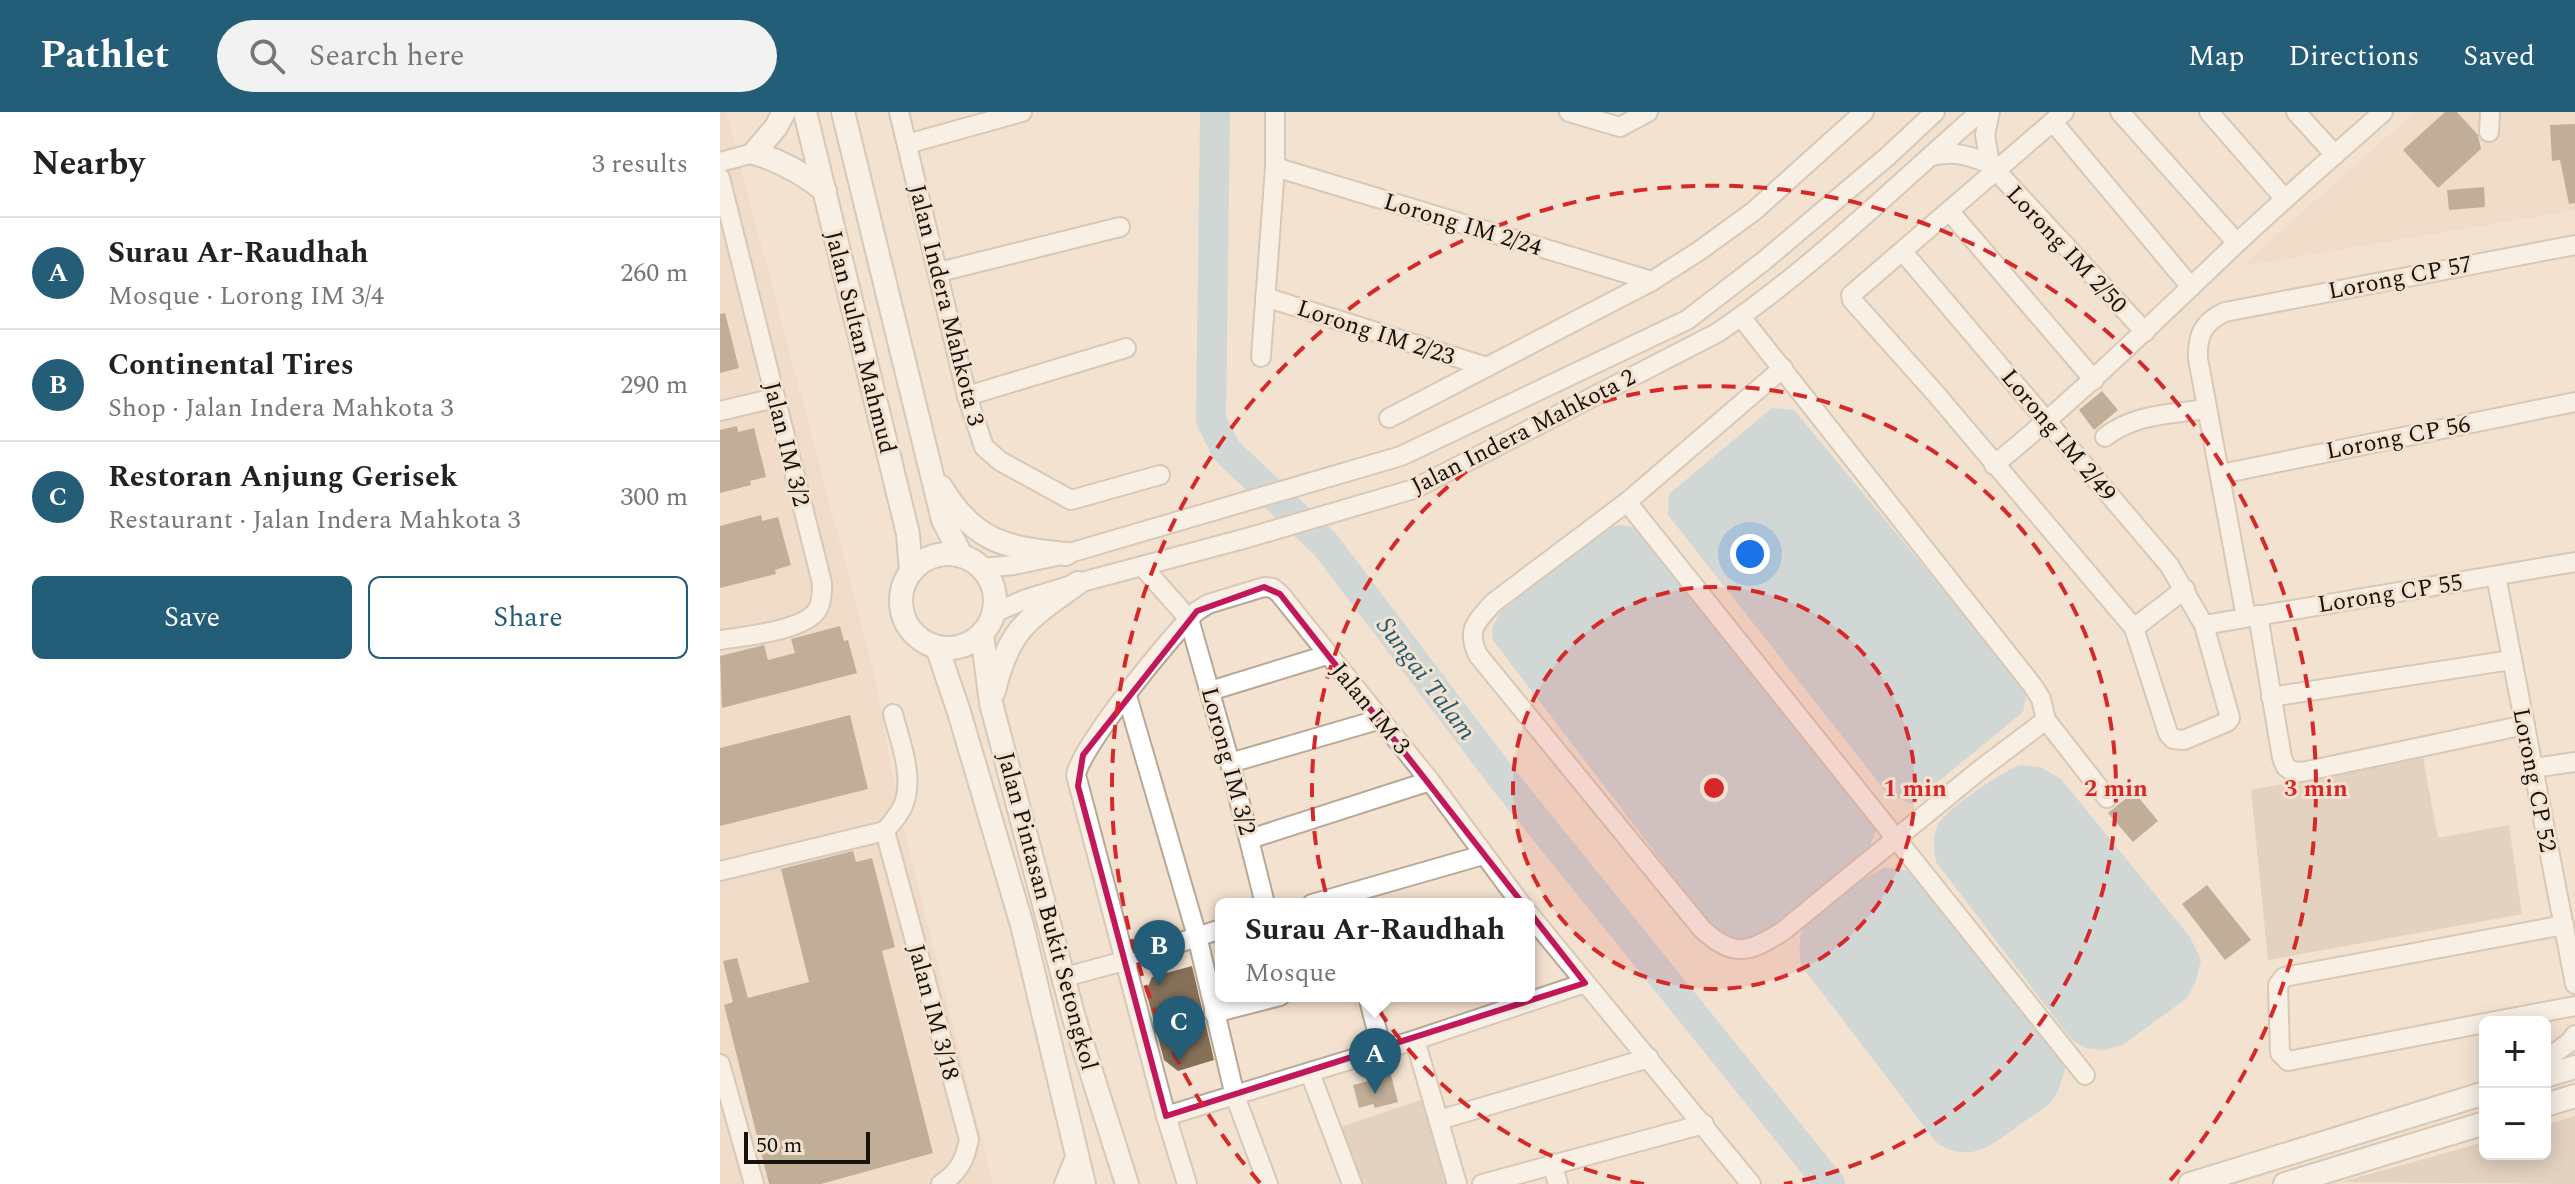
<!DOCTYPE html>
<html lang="en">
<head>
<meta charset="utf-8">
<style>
  :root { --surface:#fff; --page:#f2f2f2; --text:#222; --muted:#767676; --line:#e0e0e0; --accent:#245d77 }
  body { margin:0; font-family:Spectral,serif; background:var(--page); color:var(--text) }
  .controls { position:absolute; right:24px; bottom:24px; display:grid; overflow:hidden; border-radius:12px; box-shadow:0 4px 20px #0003 }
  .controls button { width:72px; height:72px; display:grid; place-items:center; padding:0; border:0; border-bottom:2px solid var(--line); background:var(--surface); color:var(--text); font:40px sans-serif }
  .scale { position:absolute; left:24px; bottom:20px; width:126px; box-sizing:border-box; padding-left:8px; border:4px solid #17120b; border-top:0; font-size:22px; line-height:28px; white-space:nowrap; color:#17120b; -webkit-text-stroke:6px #f3e2d0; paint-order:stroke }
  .you { position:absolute; left:1030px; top:442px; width:28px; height:28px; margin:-20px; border:6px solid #fff; border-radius:50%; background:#1a73e8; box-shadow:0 0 0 12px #1a73e833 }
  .badge { display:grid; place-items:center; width:52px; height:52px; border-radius:50%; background:var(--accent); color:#fff; font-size:26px; font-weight:700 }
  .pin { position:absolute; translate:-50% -66px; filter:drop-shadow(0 2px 4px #0008) }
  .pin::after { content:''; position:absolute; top:42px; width:28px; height:24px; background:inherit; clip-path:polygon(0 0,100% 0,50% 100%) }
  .popup { position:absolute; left:495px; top:786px; width:320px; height:104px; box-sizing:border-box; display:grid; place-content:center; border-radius:12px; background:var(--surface); filter:drop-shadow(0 2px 6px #0005); font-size:26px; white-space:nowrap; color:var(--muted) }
  .popup b { font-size:30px; color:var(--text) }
  .popup::after { content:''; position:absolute; left:50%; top:100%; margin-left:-16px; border:16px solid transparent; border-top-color:var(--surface) }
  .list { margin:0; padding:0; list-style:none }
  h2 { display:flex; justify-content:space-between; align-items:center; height:104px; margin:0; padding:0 32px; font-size:34px }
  h2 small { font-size:26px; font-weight:400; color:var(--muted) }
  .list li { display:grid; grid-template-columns:52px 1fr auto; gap:24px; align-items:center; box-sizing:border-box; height:112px; padding:0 32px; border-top:2px solid var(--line) }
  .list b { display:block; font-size:30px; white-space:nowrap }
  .list p { margin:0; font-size:26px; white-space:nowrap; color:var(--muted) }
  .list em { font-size:26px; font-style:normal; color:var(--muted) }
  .actions { display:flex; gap:16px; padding:24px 32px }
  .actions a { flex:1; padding:18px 0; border:2px solid var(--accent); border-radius:12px; text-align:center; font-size:28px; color:var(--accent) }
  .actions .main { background:var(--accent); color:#fff }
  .icon { flex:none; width:44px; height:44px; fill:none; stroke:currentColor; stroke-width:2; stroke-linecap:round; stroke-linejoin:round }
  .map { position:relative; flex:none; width:1855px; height:1072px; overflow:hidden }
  header { display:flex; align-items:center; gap:48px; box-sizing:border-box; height:112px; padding:0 40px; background:var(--accent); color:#fff }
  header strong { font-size:38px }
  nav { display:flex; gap:44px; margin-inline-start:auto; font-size:28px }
  .search { width:560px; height:72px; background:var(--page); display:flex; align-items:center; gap:20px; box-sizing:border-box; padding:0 28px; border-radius:44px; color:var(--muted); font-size:30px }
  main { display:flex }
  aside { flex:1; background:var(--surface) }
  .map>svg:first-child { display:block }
</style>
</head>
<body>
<header>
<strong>Pathlet</strong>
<div class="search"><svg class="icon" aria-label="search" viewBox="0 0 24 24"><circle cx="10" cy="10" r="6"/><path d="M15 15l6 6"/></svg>Search here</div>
<nav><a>Map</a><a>Directions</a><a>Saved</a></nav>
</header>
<main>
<aside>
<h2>Nearby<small>3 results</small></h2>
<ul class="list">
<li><span class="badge">A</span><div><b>Surau Ar-Raudhah</b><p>Mosque · Lorong IM 3/4</p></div><em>260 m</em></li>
<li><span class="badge">B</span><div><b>Continental Tires</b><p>Shop · Jalan Indera Mahkota 3</p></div><em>290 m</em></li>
<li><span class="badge">C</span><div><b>Restoran Anjung Gerisek</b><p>Restaurant · Jalan Indera Mahkota 3</p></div><em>300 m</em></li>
</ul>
<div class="actions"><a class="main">Save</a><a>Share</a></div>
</aside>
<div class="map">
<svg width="1855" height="1072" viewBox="0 0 1855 1072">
  <rect width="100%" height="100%" fill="#f3e2d0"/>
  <g fill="#edd6be">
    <polygon points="0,0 6,0 154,560 179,699 273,1072 0,1072"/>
    <polygon points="1695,0 1855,0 1855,98 1522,154"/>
  </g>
  <g fill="#d0bfac">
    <polygon points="1703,646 1718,726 1789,713 1802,802 1548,848 1531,678"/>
    <polygon points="712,984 737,1072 632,1072 612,1018"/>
    <polygon points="1855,1004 1855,1072 1621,1070 1765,1030 1765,1042 1825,1042 1825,1013"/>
  </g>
  <g fill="#a7cadc">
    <polygon points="1052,296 1074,298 1307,579 1303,600 1191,692 1166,680 948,403 949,382"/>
    <path d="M899,413L913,415L932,431L1157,714L1148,741L1045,823C1019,831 1013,826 991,814L772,527L773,514L780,500L883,419Z"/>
    <path d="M1300,653L1320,655L1341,667L1470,825L1481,848L1476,868L1467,886L1404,932L1385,938L1365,936L1352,928L1216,750C1213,735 1212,720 1222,707C1233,693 1283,659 1300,653Z"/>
    <path d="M1166,755L1185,758L1207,770L1346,951C1343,963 1341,976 1334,986C1328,995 1314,1002 1305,1009C1275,1030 1253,1054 1217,1031L1081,853C1079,838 1078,822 1087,810C1098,796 1149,762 1166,755Z"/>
  </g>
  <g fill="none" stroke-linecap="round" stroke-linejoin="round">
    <polyline stroke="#a7cadc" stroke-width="30" points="495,0 491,308 506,338 605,432 784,668 1110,1072"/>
  </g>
  <g fill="#867058">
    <polygon points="1725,0 1737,0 1758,23 1761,37 1718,76 1683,38"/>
    <polygon points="1855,12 1855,91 1849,92 1840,48 1832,49 1830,13"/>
    <polygon points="1764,75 1765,95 1729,98 1727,78"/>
    <polygon points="5,201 19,256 0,261 0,202"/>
    <polygon points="1382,279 1398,298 1374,318 1359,298"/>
    <polygon points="17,314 18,320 34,316 46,365 30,369 31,373 0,381 0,318"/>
    <polygon points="41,403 42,409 58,405 71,453 55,458 56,462 0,476 0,414"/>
    <polygon points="120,514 124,529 128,528 137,561 2,596 0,544 44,533 48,548 75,541 71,527"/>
    <polygon points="130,603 148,677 0,714 0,636"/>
    <polygon points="1414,680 1438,709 1413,730 1388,701"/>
    <polygon points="133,739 136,750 152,746 175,835 162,839 213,1041 101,1072 49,1072 4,893 13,890 3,849 17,846 28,886 89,870 61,757"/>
    <polygon points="1487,773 1531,828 1505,848 1462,792"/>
    <polygon points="472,854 494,948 458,959 444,948 426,879 432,865"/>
    <polygon points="671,963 678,990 655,996 653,992 639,996 633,973"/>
  </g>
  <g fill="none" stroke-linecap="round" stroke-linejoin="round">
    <g stroke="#b8a897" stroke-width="22">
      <g id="minor">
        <polyline points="179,0 247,284 264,335 280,349 351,388 440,363"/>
        <polyline points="849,0 900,15 928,0"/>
        <polyline points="1270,0 1265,23 1270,52 1425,220"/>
        <polyline points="1400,0 1517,131"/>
        <polyline points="1489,0 1565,87"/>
        <polyline points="1576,0 1615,43"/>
        <polyline points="1333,10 1471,175"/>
        <polyline points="1769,20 1770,0"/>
        <polyline points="187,32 302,0"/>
        <path d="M1212,44C1234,39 1249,43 1270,52"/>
        <polyline points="0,50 34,41"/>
        <polyline points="555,55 932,169"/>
        <path d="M0,66L102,471C102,480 102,489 98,497C85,519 24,524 0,528"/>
        <polyline points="1230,100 1374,268"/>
        <polyline points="1183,140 1449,453 1484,513 1510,606 1507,610 1464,628 1453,627 1448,621 1414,516 1216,282 1132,188 1131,183 1344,0"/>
        <polyline points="219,160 400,115"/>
        <polyline points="545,185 767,255"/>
        <polyline points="1021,205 1313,574 1321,587 1326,608 1387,686"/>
        <polyline points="541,245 555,55 555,0"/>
        <path d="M1063,256L907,390L773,491C756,510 746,518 758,543L982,817C1013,846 1029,841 1063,819L1261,657L1326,608"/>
        <polyline points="247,284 406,236"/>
        <polyline points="0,299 55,286"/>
        <polyline points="669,306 932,169 979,139 1034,99 1144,0"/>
        <path d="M1385,325C1414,302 1451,302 1486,297"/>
        <path d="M1274,353C1360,283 1438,206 1518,130C1565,86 1615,43 1663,0"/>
        <polyline points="1501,362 1855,290"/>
        <polyline points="907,390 1365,963"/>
        <polyline points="422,454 469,507 510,651 545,792"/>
        <polyline points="262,456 294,453 346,442 681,344 967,208 1045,148 1168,44 1215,0"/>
        <polyline points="1776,464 1855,872"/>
        <path d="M274,501L306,487L358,471L527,426L694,377L997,221C1092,157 1174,75 1260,0"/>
        <polyline points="1538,503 1562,646 1566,655 1572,659 1582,660 1805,613"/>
        <path d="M1526,505L1478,247C1477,223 1483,210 1505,200L1855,133"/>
        <polyline points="1484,513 1855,450"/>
        <polyline points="1414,516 1465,477"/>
        <polyline points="490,579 607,543"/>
        <polyline points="407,584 477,824 515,984 548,1072"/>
        <polyline points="1551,585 1791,548"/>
        <polyline points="510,651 661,607"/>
        <polyline points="1814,656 1855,650"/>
        <path d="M165,719L249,1027C245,1048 239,1060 221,1072"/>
        <path d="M165,719C171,712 179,703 183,694C195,665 180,630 173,602"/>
        <polyline points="530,727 710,669"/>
        <polyline points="0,759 165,719"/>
        <polyline points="592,792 763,743"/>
        <polyline points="809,802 1031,1072"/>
        <polyline points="345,865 404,849 501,817"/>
        <polyline points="648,884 662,938"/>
        <polyline points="494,901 560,884"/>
        <polyline points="1770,910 1855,894"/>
        <polyline points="1765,911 1568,949 1560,941 1558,873 1564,865 1844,813"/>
        <polyline points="695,928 737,1072"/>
        <polyline points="1825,948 1850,930 1855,923"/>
        <polyline points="0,952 34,1072"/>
        <polyline points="590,961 632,1072"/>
        <polyline points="446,1004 695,928 865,871"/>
        <polyline points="719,1008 929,946"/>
        <polyline points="832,1051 838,1072"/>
        <polyline points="344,1072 356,1043"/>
        <path d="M467,1072L446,1004L356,663C361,634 452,522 477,499L488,492L544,475L553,476L560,482L710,669L801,792"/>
        <polyline points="762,1072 984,1012"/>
      </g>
    </g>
    <g stroke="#b8a897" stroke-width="26">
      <g id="major">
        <path d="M64,0L56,15L34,41C61,49 83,61 105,79"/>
        <polyline points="85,0 188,422 191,460"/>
        <polyline points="123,0 223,408 241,443"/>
        <path d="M221,375C254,430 286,436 346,442"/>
        <circle cx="228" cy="489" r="47"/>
        <polyline points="262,522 271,591 354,906 407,1072"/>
        <polyline points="217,535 239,600 302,813 364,1072"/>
        <path d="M274,579C289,516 308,507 358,471"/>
        <polyline points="1825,964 1855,955"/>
        <polyline points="1825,993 1855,984"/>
        <polyline points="1470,1072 1765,981"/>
        <polyline points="1565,1072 1765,1011"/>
      </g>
    </g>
    <use href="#minor" stroke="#fff" stroke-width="18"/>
    <use href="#major" stroke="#fff" stroke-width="22"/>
  </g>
  <path d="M0 0H1855V1072H0ZM544,475L560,482L865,871L446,1004L358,674L363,643L477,499Z" fill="#f3e2d0" fill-opacity=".55" fill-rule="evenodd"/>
  <path fill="none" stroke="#c2185b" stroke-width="6" stroke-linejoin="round" d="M544,475L560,482L865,871L446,1004L358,674L363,643L477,499Z"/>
  <circle cx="994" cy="676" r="201" fill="#d62828" fill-opacity=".12"/>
  <g fill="none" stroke="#d62828" stroke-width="4" stroke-dasharray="14 10">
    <circle cx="994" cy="676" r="201"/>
    <path d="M924 1072A402 402 0 1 1 1064 1072"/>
    <path d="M540 1071A602 602 0 1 1 1448 1071"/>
  </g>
  <g text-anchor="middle" stroke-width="6" stroke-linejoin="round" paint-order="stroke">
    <g font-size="24" fill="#17120b" stroke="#f3e2d0">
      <text transform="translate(743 112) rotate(17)" y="8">Lorong IM 2/24</text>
      <text transform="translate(1347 137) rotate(47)" y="8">Lorong IM 2/50</text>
      <text transform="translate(1680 165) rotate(-11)" y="8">Lorong CP 57</text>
      <text transform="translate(227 193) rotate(76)" y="8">Jalan Indera Mahkota 3</text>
      <text transform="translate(656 220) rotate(18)" y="8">Lorong IM 2/23</text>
      <text transform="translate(141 230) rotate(76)" y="8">Jalan Sultan Mahmud</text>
      <text transform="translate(803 319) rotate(-27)" y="8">Jalan Indera Mahkota 2</text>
      <text transform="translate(1339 323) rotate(50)" y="8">Lorong IM 2/49</text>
      <text transform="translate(1678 325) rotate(-11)" y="8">Lorong CP 56</text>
      <text transform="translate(67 332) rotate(76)" y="8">Jalan IM 3/2</text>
      <text transform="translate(1670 481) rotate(-9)" y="8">Lorong CP 55</text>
      <text transform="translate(651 596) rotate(51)" y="8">Jalan IM 3</text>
      <text transform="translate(509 649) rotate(75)" y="8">Lorong IM 3/2</text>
      <text transform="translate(1815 668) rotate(79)" y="8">Lorong CP 52</text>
      <text transform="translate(328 799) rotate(75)" y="8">Jalan Pintasan Bukit Setongkol</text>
      <text transform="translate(214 900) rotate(75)" y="8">Jalan IM 3/18</text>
    </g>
    <g font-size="26" font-style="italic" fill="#1f5c77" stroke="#f3e2d0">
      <text transform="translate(707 566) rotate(53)" y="9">Sungai Talam</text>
    </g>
  </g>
  <circle cx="994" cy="676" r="12" fill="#d62828" stroke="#f3e2d0" stroke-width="4"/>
  <g font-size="24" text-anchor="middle" font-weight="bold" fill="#d62828" stroke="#f3e2d0" stroke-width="6" stroke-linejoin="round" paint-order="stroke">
    <text x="1195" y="684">1 min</text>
    <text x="1396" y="684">2 min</text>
    <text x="1596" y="684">3 min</text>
  </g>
</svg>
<div class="controls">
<button>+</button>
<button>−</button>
</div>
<div class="scale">50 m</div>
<div class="you"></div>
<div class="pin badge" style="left:655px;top:982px">A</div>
<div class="popup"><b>Surau Ar-Raudhah</b>Mosque</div>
<div class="pin badge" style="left:439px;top:874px">B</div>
<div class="pin badge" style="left:459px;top:950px">C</div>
</div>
</main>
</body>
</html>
